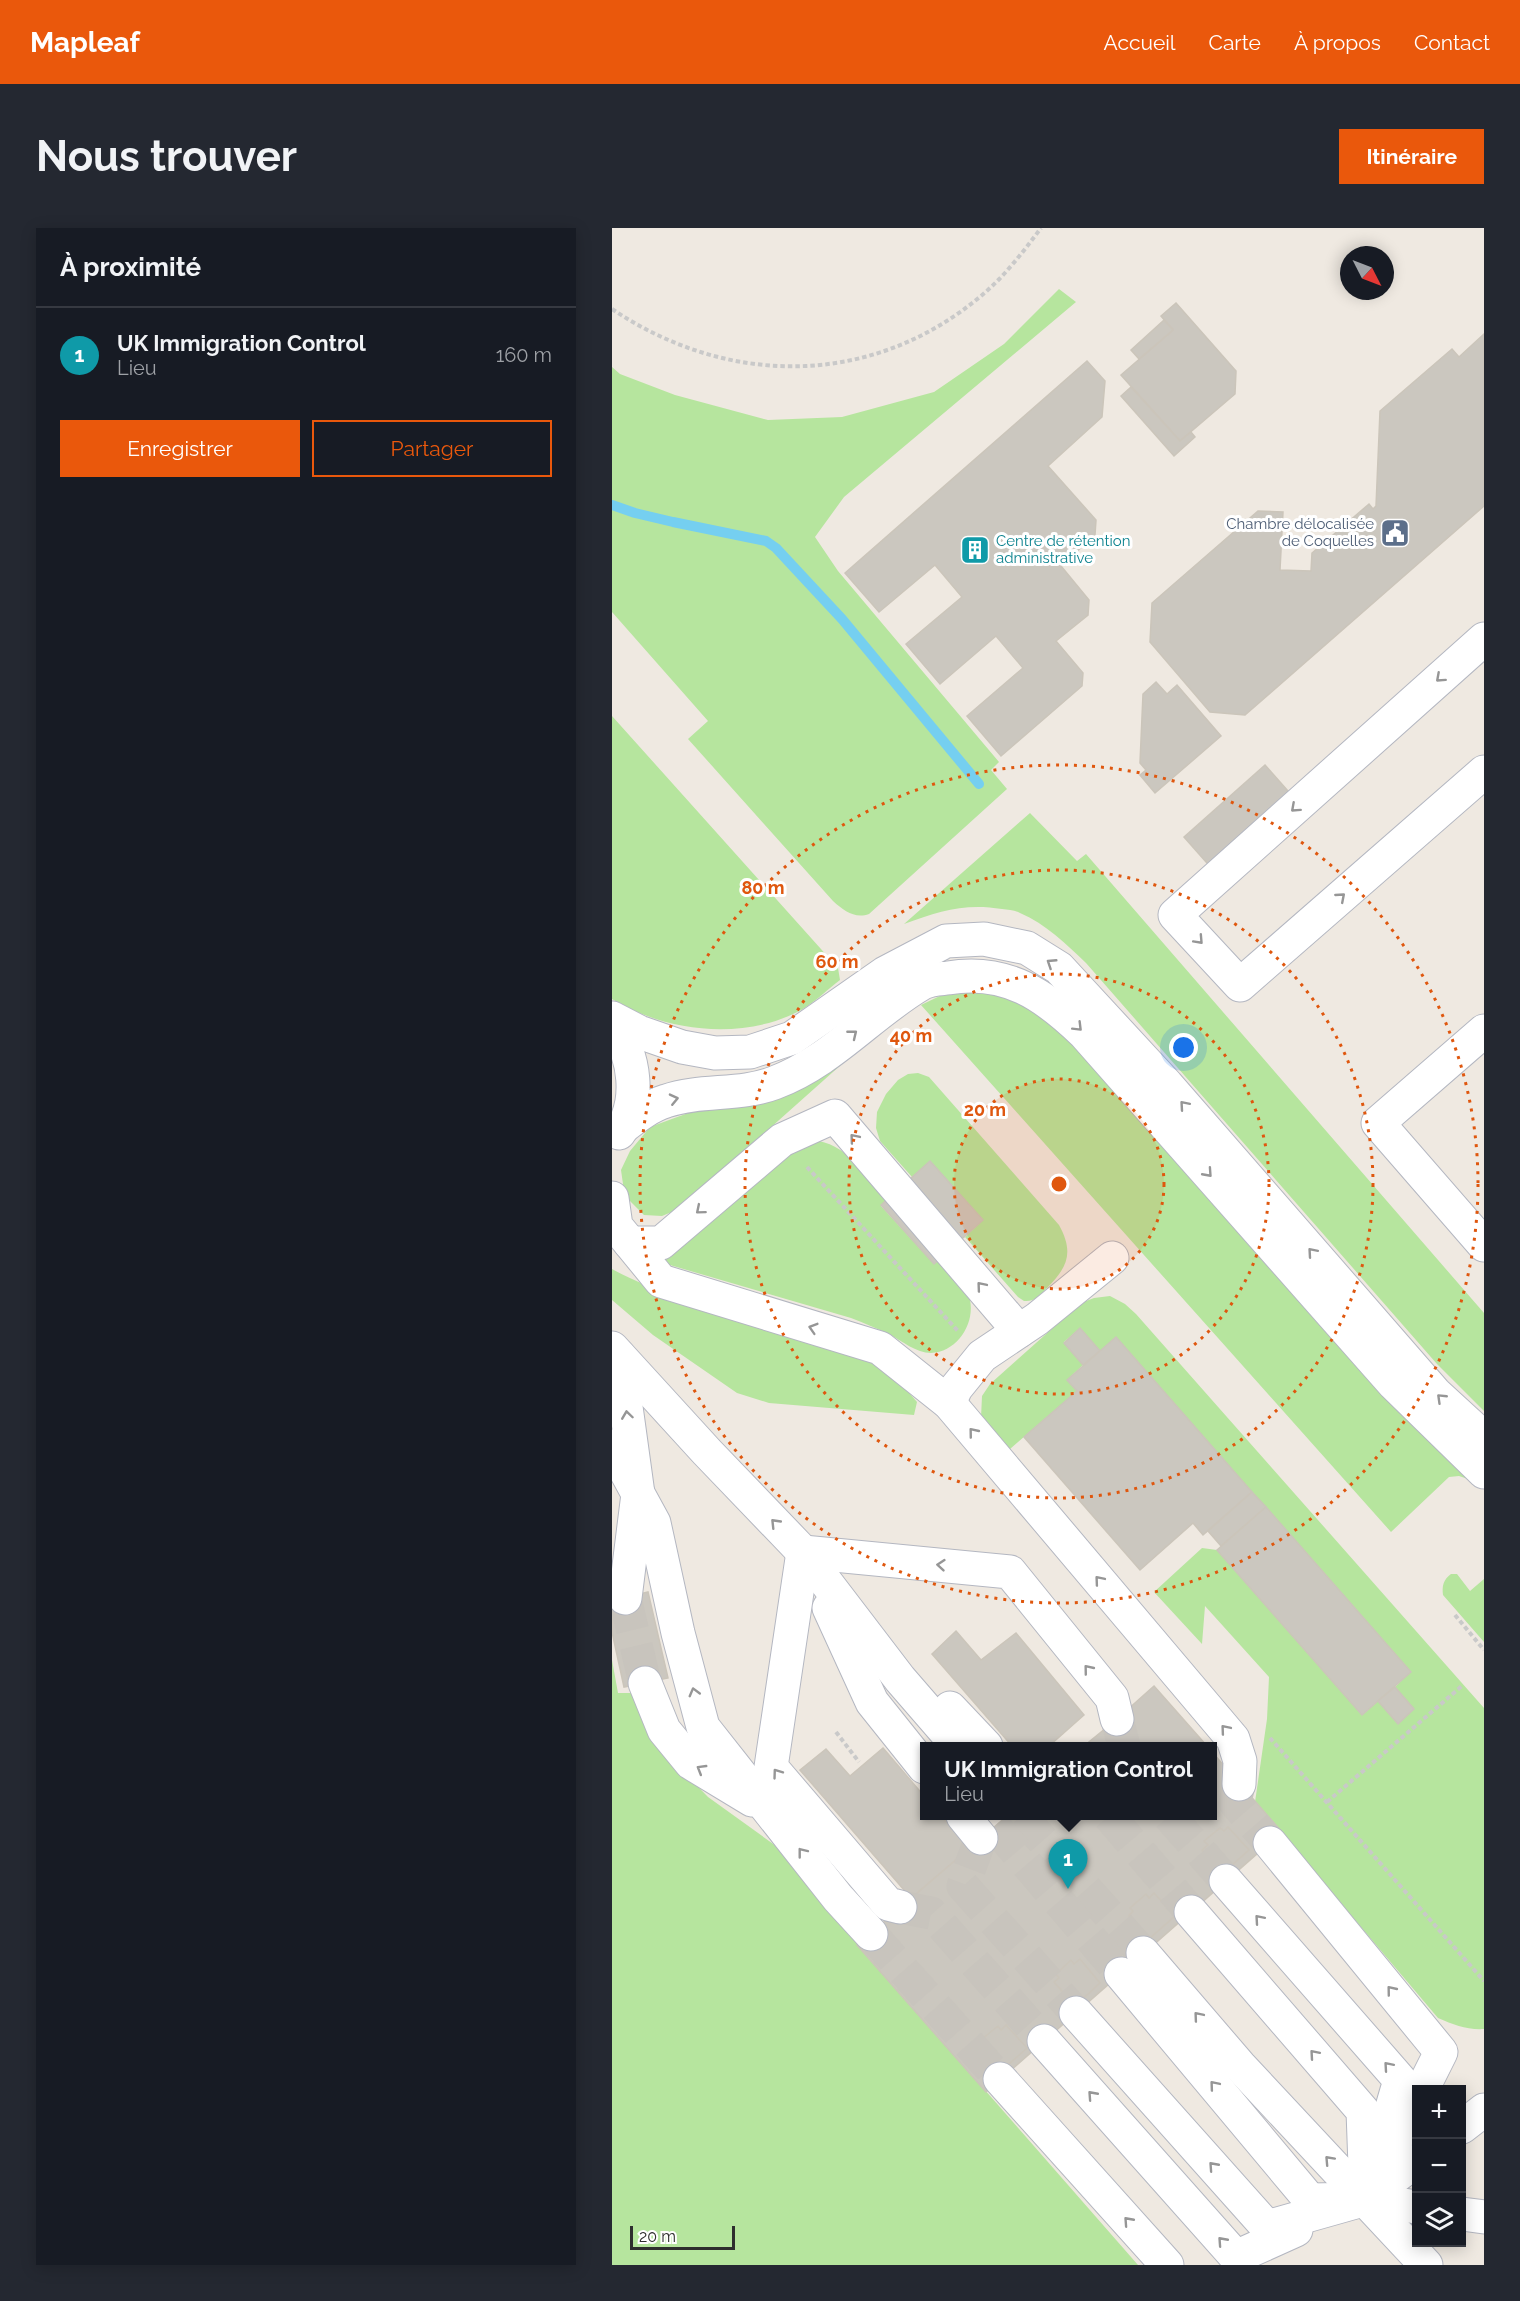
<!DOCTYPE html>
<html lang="fr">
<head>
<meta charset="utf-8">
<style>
  :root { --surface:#171b24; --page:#242831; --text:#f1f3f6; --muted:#9ea1a6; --line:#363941; --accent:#ea580c }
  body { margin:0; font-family:Raleway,sans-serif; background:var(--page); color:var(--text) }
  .controls { position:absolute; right:18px; bottom:18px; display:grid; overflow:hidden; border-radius:0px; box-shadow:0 3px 15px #0003 }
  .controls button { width:54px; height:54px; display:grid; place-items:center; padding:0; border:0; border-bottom:2px solid var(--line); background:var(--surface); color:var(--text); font:30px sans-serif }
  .compass { position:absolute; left:728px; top:18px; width:54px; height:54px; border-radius:50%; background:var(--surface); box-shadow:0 3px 15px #0003; rotate:132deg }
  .scale { position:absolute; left:18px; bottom:15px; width:105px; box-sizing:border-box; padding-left:6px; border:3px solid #2e2e2e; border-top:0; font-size:16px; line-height:21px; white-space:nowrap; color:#2e2e2e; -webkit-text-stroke:4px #fff; paint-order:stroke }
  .you { position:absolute; left:572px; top:820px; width:21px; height:21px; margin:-15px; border:4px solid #fff; border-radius:50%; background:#1a73e8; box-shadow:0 0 0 9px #1a73e833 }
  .badge { display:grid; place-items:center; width:39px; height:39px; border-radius:50%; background:var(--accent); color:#fff; font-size:20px; font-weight:700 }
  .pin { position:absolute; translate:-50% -50px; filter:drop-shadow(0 2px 3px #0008) }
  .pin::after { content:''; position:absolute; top:32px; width:21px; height:18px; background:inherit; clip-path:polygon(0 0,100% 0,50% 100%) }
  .popup { position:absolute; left:308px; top:1514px; width:297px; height:78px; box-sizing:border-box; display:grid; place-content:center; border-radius:0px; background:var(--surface); filter:drop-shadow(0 2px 4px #0005); font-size:20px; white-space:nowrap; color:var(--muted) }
  .popup b { font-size:22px; color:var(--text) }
  .popup::after { content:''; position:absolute; left:50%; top:100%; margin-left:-12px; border:12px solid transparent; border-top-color:var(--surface) }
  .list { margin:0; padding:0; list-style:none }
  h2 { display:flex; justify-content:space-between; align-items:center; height:78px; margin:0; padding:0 24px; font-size:26px }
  h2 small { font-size:20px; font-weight:400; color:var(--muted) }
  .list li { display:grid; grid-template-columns:39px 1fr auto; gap:18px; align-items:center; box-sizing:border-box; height:96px; padding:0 24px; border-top:2px solid var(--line) }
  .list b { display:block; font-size:22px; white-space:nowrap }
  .list p { margin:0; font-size:20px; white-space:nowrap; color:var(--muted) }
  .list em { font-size:20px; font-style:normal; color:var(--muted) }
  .actions { display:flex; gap:12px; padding:18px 24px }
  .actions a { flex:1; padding:14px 0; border:2px solid var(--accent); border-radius:0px; text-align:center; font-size:21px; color:var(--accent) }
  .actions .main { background:var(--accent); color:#fff }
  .icon { flex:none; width:33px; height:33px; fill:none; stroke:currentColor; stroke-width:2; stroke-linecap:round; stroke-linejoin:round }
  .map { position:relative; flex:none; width:872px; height:2037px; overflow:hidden; border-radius:0px }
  header { display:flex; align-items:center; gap:36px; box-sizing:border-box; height:84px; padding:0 30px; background:var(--accent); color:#fff }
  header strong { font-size:28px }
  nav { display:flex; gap:33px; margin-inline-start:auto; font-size:21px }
  .intro { display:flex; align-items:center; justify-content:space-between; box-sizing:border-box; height:144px; padding:0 36px }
  h1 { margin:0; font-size:42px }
  .button { padding:15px 27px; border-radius:0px; background:var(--accent); color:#fff; font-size:21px; font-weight:700 }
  main { display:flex; gap:36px; padding:0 36px }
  aside { flex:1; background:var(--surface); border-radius:0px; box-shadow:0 3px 15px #0003 }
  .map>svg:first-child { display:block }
</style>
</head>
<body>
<header>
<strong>Mapleaf</strong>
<nav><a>Accueil</a><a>Carte</a><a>À propos</a><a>Contact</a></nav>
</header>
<div class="intro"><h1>Nous trouver</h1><a class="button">Itinéraire</a></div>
<main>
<aside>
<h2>À proximité<small></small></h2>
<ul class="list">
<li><span class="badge" style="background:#0f9aa8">1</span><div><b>UK Immigration Control</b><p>Lieu</p></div><em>160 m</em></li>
</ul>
<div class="actions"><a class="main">Enregistrer</a><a>Partager</a></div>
</aside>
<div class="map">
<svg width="872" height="2037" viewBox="0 0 872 2037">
  <rect width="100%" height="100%" fill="#efe9e1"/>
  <g fill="#b6e59e">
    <path d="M447,61L464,74L232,269L203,309L226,343L387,534L379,542L395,561L257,686C243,691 232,683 221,673L76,511L96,493L0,384V139L8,146L63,167L156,192L230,189L322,164L392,116Z"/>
    <path d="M0,488L226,740L228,752C216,761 204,773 191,781C134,813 55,805 0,771Z"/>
    <path d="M418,585L465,633L474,626L872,1085V1183L825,1136L474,735C454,716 434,696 408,685C403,682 396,682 390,681C353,675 327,683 292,696Z"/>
    <path d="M359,762C378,765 396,767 413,776C440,790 472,828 496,850L856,1251L847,1248L837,1249L779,1304L309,777L332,766Z"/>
    <polygon points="258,811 67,981 50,988 32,987 18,973 12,963 9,942 18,923 38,899 79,884 122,879"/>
    <path d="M306,845L317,849L447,997C462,1024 456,1039 435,1060C428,1067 423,1074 412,1073L406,1069L353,1009L371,992L300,949L268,913L264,900L265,884L274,866L286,852L296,846Z"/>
    <path d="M207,913C237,919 256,949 276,971L269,978L322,1036L328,1031C335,1040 356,1062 358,1072C363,1096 345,1124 319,1125C304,1125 290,1113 277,1106C264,1100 252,1095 239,1090L51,1035V1028L183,915Z"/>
    <path d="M0,1041C50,1069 121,1084 177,1101C230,1118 269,1130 305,1174L302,1187L157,1175L125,1165L41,1107L0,1072Z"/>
    <path d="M498,1068L513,1076L524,1086L872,1480V1801C855,1802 842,1797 826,1790L643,1574L655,1491L657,1449L593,1378L590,1416L542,1364L590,1320L605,1322L750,1487L766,1473L786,1495L802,1481L783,1459L798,1444L504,1109L488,1123L468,1100L452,1114L471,1137L455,1152L465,1163L398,1221L369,1190L370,1168L378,1156L469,1075L482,1070Z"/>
    <path d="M839,1346H845L858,1363L872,1351V1414L831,1367C830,1358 831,1352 839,1346Z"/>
    <polygon points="0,1432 6,1465 25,1465 59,1531 96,1569 164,1618 250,1714 246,1717 526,2037 0,2037"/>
  </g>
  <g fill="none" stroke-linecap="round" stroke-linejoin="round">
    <polyline stroke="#75cff0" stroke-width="10" points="0,277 23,285 61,294 154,313 164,320 230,391 367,556"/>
  </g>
  <g fill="#cbc7bf" stroke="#cbc5ba" stroke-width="1.5">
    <polygon points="564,75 624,143 623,166 568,213 509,147 561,102 549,88"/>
    <polygon points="552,92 561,102 527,131 519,122"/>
    <polygon points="872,106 872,278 633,487 598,484 538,414 540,375 646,283 671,284 668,342 699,343 700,325 757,276 761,281 764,278 768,183 840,121 847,129"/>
    <polygon points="475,133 493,153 490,189 436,238 484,292 483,307 449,338 477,372 476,387 444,413 471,445 470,458 389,528 355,488 411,440 384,408 328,456 294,416 350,369 323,337 267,384 233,345"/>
    <polygon points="519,159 568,213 579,204 583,209 562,228 509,168"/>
    <polygon points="544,454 555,466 565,457 609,508 543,565 528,547 534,542 528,535 531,466"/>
    <polygon points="653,537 683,571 602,643 572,609"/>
    <polygon points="318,933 371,992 322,1036 269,977"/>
    <polygon points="468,1100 488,1123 471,1137 452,1115"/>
    <polygon points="504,1109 640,1264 591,1307 581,1295 528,1342 412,1209 465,1163 455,1152"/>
    <polygon points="640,1264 654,1279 609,1318 596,1303"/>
    <polygon points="654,1279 799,1444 750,1487 605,1322"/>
    <polygon points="36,1364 56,1450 12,1459 0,1404 0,1373"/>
    <polygon points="344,1403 369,1432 404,1405 472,1487 437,1518 400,1518 320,1426"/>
    <polygon points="542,1458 595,1518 472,1518 505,1491"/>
    <polygon points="783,1459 802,1481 786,1496 766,1473"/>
    <polygon points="271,1520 312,1568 312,1588 329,1588 358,1620 299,1670 188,1542 214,1521 238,1548"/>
    <polygon points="600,1524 670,1604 374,1864 245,1717 395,1588 600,1588"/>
    <polygon points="616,1599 637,1622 611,1645 590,1622 596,1617 592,1613 608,1600 612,1603"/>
    <polygon points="542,1665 563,1688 537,1711 517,1688 521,1683 518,1680 534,1666 537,1670"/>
    <polygon points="468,1731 488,1755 463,1778 442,1754 447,1750 444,1746 459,1732 462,1736"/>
    <polygon points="394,1797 415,1820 389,1843 368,1820 374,1816 370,1811 386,1798 389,1802"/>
  </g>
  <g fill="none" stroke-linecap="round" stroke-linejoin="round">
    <g stroke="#c8c4bd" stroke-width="33" stroke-dasharray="33 16" stroke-linecap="butt">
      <polyline points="13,1370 33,1455"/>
      <polyline points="505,1491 512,1518"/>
      <polyline points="627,1556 623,1575 658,1615"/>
      <polyline points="409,1588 531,1725"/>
      <polyline points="497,1588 579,1684"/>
      <polyline points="557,1588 614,1653"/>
      <polyline points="383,1599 509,1746"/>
      <polyline points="369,1610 351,1658 464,1785"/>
      <polyline points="288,1679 319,1685 432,1813"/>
      <polyline points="259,1706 388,1851"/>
    </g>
    <g stroke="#b4b7c1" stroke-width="35">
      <g id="minor">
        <polyline points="872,411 563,687 628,757 872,544"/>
        <polyline points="0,790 27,804 70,819 103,825 138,824 180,810 273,745 334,713 372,711 415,720 447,740 555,857 824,1166 872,1210"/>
        <path d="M0,799C24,826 29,875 7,905"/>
        <polyline points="872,803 766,895 872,1017"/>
        <path d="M11,899C25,888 38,878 54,873C89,861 128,868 162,855C219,834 258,786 309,756C317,751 328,751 336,750C394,740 433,767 473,806L782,1156L872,1244"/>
        <polyline points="0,970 4,998 49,1053 268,1120 337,1175 621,1511 628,1533 627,1556"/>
        <polyline points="18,1015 49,1015 170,912 223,888 407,1103"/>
        <polyline points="0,1120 95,1224 191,1324 288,1451 346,1518"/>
        <polyline points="7,1128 26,1266 13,1370"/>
        <polyline points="337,1175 344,1160 370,1128 425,1091 500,1030"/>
        <polyline points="0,1218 42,1295 66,1405 91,1499 226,1670 259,1706"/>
        <polyline points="191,1324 159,1539 276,1676 288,1679"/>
        <polyline points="191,1324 398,1344 500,1470 505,1491"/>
        <polyline points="217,1380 260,1474 312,1539"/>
        <polyline points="33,1455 52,1502 79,1535 140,1572"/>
        <polyline points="338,1480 374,1518"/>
        <polyline points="351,1588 369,1610"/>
        <polyline points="658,1615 829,1824 810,1862"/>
        <polyline points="614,1653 788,1852 774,1900"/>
        <polyline points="579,1684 751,1883 754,1966"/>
        <polyline points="531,1725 628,1838 814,2037"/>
        <polyline points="509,1746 698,1972 754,1971 804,1979"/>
        <polyline points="464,1785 655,1999 754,1971 804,1872"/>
        <polyline points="432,1813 624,2029 684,2002"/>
        <polyline points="388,1851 555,2037"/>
        <polyline points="850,1899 872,1882"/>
        <polyline points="760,1966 804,1933"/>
        <polyline points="850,1986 872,1989"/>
      </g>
    </g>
    <g stroke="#c9c9c9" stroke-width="4" stroke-dasharray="4.5 3" stroke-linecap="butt">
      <path d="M0,81C116,159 259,160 369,68C392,49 411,24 429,0"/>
      <polyline points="195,939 346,1103"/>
      <polyline points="843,1387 872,1422"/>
      <polyline points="224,1504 247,1534"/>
      <polyline points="658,1510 872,1753"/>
      <polyline points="715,1574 851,1457"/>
    </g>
    <use href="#minor" stroke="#fff" stroke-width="33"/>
  </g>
  <defs><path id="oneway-chevron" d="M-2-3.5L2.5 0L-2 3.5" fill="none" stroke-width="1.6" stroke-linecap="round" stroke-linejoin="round" transform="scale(1.5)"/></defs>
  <g stroke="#969696">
    <use href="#oneway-chevron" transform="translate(828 450) rotate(138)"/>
    <use href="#oneway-chevron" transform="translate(683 580) rotate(138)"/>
    <use href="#oneway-chevron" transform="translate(729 669) rotate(-41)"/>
    <use href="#oneway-chevron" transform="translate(587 712) rotate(47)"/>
    <use href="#oneway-chevron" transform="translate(439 735) rotate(-147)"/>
    <use href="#oneway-chevron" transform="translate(466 799) rotate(45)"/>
    <use href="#oneway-chevron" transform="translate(241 806) rotate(-39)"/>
    <use href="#oneway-chevron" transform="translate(62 871) rotate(-13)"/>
    <use href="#oneway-chevron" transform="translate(572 877) rotate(-131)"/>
    <use href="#oneway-chevron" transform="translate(242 910) rotate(-130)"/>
    <use href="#oneway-chevron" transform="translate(596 945) rotate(48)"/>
    <use href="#oneway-chevron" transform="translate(88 982) rotate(140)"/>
    <use href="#oneway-chevron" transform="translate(700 1024) rotate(-131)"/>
    <use href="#oneway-chevron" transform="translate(369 1058) rotate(-130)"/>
    <use href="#oneway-chevron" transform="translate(201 1100) rotate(-163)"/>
    <use href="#oneway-chevron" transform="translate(829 1170) rotate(-136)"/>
    <use href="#oneway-chevron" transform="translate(15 1187) rotate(-98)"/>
    <use href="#oneway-chevron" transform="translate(361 1204) rotate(-129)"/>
    <use href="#oneway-chevron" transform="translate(163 1295) rotate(-134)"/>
    <use href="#oneway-chevron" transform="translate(329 1337) rotate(-175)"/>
    <use href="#oneway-chevron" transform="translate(487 1352) rotate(-130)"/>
    <use href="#oneway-chevron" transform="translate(476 1441) rotate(-129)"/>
    <use href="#oneway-chevron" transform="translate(82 1464) rotate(-105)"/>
    <use href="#oneway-chevron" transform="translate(613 1501) rotate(-130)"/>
    <use href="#oneway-chevron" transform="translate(89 1541) rotate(-149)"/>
    <use href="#oneway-chevron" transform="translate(165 1545) rotate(-126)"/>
    <use href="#oneway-chevron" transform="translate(190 1624) rotate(-128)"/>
    <use href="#oneway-chevron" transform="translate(647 1691) rotate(-131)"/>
    <use href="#oneway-chevron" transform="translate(779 1762) rotate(-129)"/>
    <use href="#oneway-chevron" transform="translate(586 1788) rotate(-130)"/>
    <use href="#oneway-chevron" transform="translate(702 1826) rotate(-131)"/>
    <use href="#oneway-chevron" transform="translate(776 1838) rotate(-131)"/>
    <use href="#oneway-chevron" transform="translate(602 1857) rotate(-130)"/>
    <use href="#oneway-chevron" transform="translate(480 1867) rotate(-132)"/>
    <use href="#oneway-chevron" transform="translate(717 1932) rotate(-133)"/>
    <use href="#oneway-chevron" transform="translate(601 1938) rotate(-132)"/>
    <use href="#oneway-chevron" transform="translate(516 1993) rotate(-132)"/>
    <use href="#oneway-chevron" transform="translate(610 2013) rotate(-132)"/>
  </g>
  <circle cx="447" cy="956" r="105" fill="#df570e" fill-opacity=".12"/>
  <g fill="none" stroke="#df570e" stroke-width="3" stroke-dasharray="3 6">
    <circle cx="447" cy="956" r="105"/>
    <circle cx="447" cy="956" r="210"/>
    <circle cx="447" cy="956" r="314"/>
    <circle cx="447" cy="956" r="419"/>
  </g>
  <defs>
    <g id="civic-square" transform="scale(1.5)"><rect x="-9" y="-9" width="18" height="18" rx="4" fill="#5c6f8a" stroke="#fff"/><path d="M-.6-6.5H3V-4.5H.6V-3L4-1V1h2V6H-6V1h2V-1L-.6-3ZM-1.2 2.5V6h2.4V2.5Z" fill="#fff"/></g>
    <g id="building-square" transform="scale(1.5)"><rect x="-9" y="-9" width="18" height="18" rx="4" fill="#0f9aa8" stroke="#fff"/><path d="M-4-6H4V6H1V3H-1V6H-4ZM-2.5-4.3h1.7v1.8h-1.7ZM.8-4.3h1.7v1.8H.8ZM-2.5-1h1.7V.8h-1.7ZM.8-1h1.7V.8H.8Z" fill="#fff"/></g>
  </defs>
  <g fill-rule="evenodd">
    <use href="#civic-square" x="783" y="305"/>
    <use href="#building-square" x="363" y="322"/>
  </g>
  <g text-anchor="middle" stroke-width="6" stroke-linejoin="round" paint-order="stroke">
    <g font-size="15" fill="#4e5e75" stroke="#fff" text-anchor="end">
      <text x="762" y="301">Chambre délocalisée<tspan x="762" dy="17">de Coquelles</tspan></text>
    </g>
    <g font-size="15" fill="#0d838f" stroke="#fff" text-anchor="start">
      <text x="384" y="318">Centre de rétention<tspan x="384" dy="17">administrative</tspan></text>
    </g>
  </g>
  <circle cx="447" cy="956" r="9" fill="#df570e" stroke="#fff" stroke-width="3"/>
  <g font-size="18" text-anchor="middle" font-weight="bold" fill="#df570e" stroke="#fff" stroke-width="6" stroke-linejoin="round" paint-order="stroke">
    <text x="151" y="666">80 m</text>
    <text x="225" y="740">60 m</text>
    <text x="299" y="814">40 m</text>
    <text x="373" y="888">20 m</text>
  </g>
</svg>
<div class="controls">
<button>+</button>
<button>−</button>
<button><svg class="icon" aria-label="layers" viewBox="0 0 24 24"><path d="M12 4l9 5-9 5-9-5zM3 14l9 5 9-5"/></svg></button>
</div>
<svg class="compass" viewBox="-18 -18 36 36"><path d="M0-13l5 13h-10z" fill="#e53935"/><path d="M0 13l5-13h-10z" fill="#9ea1a6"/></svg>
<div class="scale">20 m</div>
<div class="you"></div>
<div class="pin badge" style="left:456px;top:1661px;background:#0f9aa8">1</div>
<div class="popup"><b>UK Immigration Control</b>Lieu</div>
</div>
</main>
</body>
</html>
